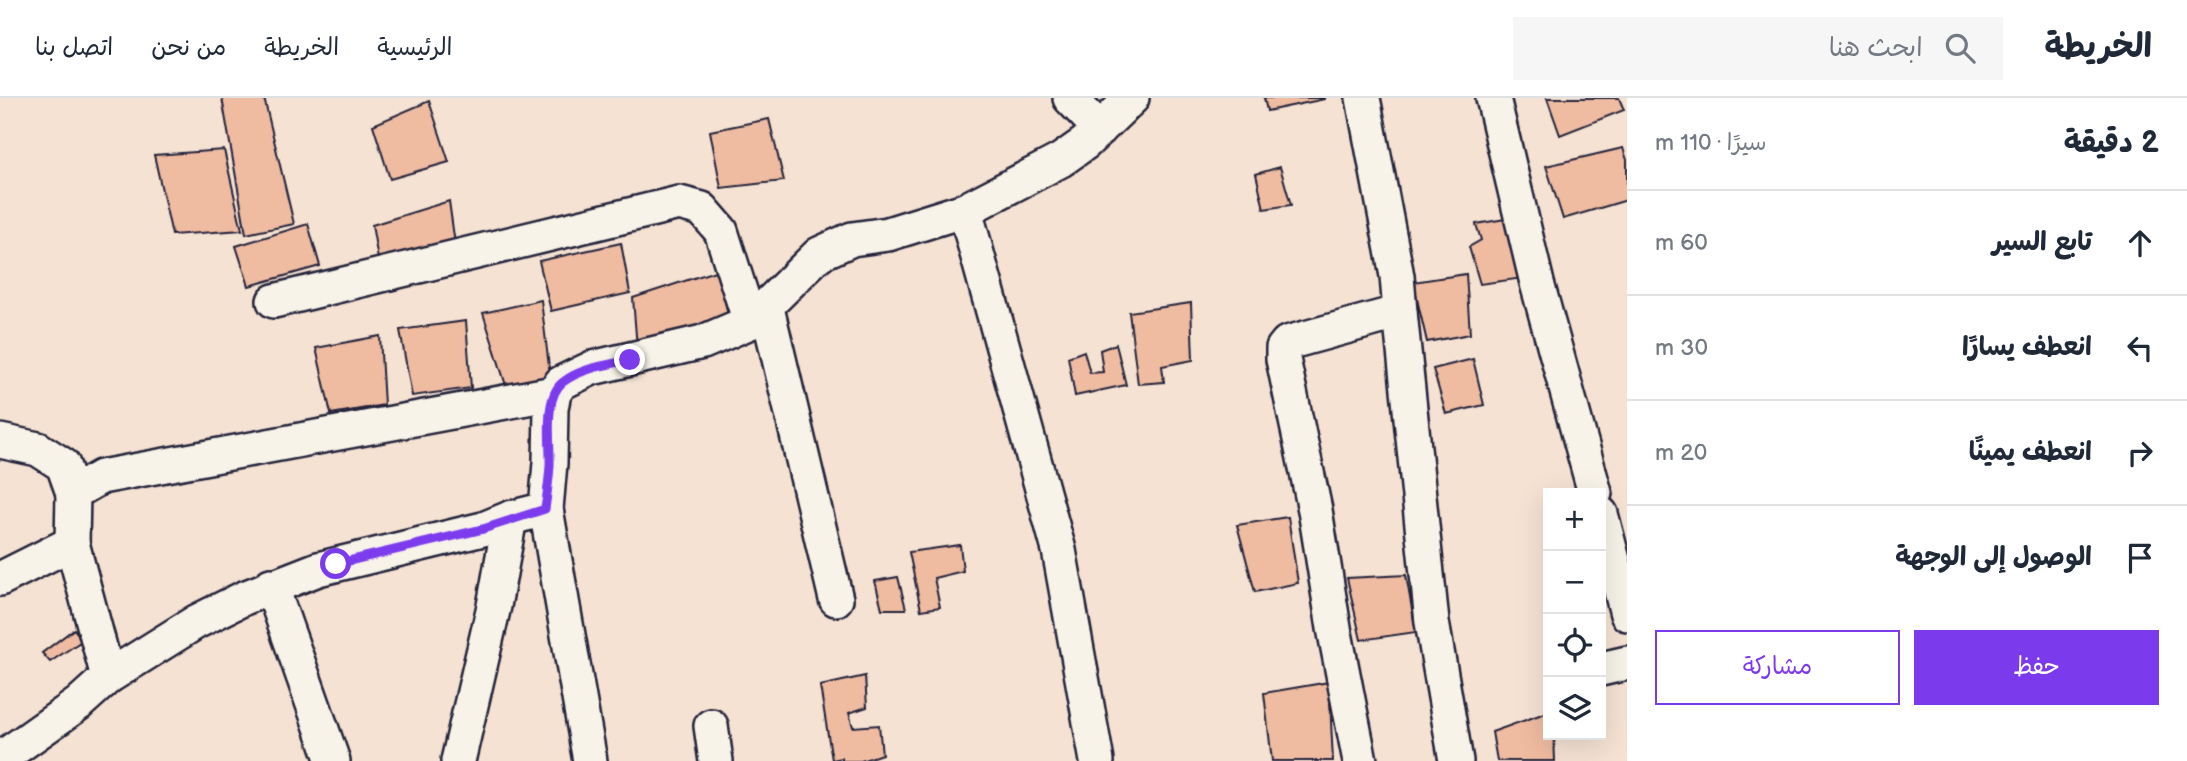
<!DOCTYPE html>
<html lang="ar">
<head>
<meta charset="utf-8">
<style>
  :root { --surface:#fff; --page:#f6f6f7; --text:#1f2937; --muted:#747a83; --line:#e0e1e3; --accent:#7c3aed }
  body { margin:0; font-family:"Balsamiq Sans","Playpen Sans Arabic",sans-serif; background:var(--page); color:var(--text); direction:rtl }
  .controls { position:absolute; right:21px; bottom:21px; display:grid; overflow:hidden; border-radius:0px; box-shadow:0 7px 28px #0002 }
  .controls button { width:63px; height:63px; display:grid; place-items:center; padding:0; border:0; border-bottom:2px solid var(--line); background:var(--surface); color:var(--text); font:35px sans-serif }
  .stop { position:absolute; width:21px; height:21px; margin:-16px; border:5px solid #7c3aed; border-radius:50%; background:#fff }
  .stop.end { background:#7c3aed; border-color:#fff; box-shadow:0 2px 7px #0008 }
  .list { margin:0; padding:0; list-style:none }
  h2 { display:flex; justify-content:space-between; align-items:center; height:91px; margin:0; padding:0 28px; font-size:30px }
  h2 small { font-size:23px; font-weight:400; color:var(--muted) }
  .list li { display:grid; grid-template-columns:46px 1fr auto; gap:21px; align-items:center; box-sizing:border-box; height:105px; padding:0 28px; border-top:2px solid var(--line) }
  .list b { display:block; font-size:26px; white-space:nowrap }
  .list em { font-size:23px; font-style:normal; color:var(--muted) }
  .actions { display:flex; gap:14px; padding:21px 28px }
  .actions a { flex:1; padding:16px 0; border:2px solid var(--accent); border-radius:0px; text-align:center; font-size:24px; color:var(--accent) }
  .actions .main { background:var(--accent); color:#fff }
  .icon { flex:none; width:38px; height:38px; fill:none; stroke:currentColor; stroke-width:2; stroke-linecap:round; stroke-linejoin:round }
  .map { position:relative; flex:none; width:1627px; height:663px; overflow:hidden; direction:ltr }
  header { display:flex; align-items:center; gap:42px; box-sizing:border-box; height:98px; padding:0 35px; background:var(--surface); border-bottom:2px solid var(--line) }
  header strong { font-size:33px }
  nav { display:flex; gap:38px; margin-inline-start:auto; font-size:24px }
  .search { width:490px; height:63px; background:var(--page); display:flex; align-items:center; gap:18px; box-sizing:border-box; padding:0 24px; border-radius:0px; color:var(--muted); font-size:26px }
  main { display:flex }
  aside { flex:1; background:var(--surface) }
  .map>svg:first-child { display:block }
</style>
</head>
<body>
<header>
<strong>الخريطة</strong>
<div class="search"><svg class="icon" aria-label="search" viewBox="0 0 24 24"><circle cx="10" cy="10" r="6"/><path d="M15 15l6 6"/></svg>ابحث هنا</div>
<nav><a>الرئيسية</a><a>الخريطة</a><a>من نحن</a><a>اتصل بنا</a></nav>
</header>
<main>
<aside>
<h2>2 دقيقة<small>سيرًا · 110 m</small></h2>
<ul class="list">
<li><svg class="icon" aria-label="ahead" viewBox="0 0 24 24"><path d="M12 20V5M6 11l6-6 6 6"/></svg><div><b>تابع السير</b></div><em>60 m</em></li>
<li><svg class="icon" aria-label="left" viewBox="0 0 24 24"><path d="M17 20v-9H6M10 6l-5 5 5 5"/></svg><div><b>انعطف يسارًا</b></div><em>30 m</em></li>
<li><svg class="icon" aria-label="right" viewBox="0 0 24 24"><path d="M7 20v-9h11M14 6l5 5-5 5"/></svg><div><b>انعطف يمينًا</b></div><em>20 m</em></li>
<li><svg class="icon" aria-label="arrive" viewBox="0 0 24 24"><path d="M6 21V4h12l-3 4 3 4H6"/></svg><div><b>الوصول إلى الوجهة</b></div></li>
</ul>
<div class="actions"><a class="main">حفظ</a><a>مشاركة</a></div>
</aside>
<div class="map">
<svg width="1627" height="663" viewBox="0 0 1627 663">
  <rect width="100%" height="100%" fill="#f5e2d3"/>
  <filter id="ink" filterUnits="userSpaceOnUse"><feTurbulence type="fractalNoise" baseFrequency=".0143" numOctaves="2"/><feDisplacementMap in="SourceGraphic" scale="14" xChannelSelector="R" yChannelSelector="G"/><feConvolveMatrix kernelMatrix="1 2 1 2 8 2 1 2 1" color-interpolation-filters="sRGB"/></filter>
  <g filter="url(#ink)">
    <g fill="#efbba1" stroke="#22223b" stroke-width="2">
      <polygon points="222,0 264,0 294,126 246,136"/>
      <polygon points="1264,0 1325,0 1325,1 1267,13"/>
      <polygon points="1547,0 1619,0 1624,12 1560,37"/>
      <polygon points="429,3 449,64 390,81 373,27"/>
      <polygon points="769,21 784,83 721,90 710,33"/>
      <polygon points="1623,50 1627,62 1627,102 1563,121 1546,68"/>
      <polygon points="224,52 242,132 172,137 154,57"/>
      <polygon points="1280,69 1291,107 1264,111 1256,76"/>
      <polygon points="449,103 455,146 379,167 372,127"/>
      <polygon points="1517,119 1531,179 1480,186 1469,149 1481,142 1476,126"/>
      <polygon points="308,126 320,168 249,188 236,148"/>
      <polygon points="621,145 630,195 551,213 539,163"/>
      <polygon points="718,172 729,221 637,250 633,200"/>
      <polygon points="1466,176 1470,236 1427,244 1413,184"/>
      <polygon points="541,202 551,286 509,297 483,215"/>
      <polygon points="1191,205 1193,262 1162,268 1164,284 1138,286 1129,214"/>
      <polygon points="466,223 471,290 412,298 400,232"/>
      <polygon points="380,238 384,307 331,316 316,250"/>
      <polygon points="1116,246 1126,287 1075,298 1068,259 1084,253 1090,275 1103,274 1100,252"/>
      <polygon points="1473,261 1484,307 1446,316 1433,271"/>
      <polygon points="1288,419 1298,485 1255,494 1237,427"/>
      <polygon points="960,447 963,473 934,480 940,509 921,512 909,454"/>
      <polygon points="1406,477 1416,534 1361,542 1347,480"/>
      <polygon points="898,479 906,511 882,511 875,483"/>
      <polygon points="74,531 83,542 50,564 42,555"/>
      <polygon points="865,578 867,609 849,615 853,629 879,627 882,656 861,663 842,663 842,660 832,662 820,588"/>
      <polygon points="1329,584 1333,663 1272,663 1264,595"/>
      <polygon points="1548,614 1548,637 1554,637 1555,663 1497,663 1492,634"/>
    </g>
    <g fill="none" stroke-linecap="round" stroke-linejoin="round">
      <g stroke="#22223b" stroke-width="38">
        <g id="minor">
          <polyline points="1070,0 1100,31"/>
          <polyline points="1493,0 1537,185 1595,395"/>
          <polyline points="965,112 1059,452 1097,663"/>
          <polyline points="274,203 679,105 702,111 721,133 750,224"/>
          <polyline points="767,210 836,501"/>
          <polyline points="1400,214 1432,524 1456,663"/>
          <polyline points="0,343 38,351 63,367 73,395"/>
          <polyline points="1601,416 1627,516"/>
          <polyline points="0,481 72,445"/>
          <polyline points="271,487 333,663"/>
          <polyline points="1601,571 1627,565"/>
          <polyline points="108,579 72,445 73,395 101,379 554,295"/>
          <polyline points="711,628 716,663"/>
          <polyline points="0,661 78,606 108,579 196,524 244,500 318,471 483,431 510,420 546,411"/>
          <polyline points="458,663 494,508 510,420"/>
          <polyline points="590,663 546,411 550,365 551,310 554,295 561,285 592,270 703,244 750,224 819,156 852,141 888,136 965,112 1061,62 1085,45 1132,0"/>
          <polyline points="1360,663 1334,530 1315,412 1283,261 1283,250 1287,245 1400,214 1397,178 1363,0"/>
        </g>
      </g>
      <use href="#minor" stroke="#f7f3e8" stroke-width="33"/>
    </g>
  </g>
  <g fill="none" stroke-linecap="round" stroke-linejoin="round" filter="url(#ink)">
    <path stroke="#7c3aed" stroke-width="9" d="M336,466L483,431L545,411C547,397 549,382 550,368C551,345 543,299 563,284C581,270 607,267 630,262"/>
  </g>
</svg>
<div class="controls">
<button>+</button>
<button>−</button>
<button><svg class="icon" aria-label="locate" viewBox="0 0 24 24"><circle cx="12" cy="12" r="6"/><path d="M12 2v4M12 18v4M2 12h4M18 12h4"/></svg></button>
<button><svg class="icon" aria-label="layers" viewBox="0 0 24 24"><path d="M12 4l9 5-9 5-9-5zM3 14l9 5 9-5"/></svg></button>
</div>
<div class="stop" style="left:336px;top:466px"></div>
<div class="stop end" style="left:630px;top:262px"></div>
</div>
</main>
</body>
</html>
